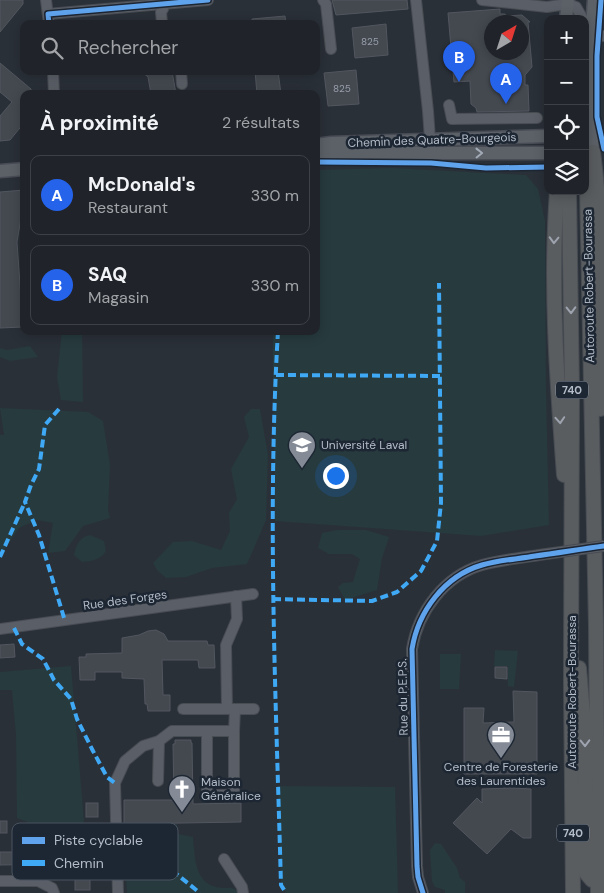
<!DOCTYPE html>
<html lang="fr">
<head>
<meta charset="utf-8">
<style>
  :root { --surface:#20242a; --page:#282c32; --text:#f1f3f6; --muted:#a2a4a8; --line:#3d4147; --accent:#2563eb }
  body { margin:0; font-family:"DM Sans",sans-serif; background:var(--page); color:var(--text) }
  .controls { position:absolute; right:15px; top:15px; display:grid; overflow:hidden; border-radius:10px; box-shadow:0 2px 12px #0003 }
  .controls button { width:45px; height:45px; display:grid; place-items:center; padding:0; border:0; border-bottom:1px solid var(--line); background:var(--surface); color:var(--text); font:25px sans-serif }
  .compass { position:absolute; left:484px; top:15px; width:45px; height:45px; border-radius:50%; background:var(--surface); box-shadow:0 2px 12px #0003; rotate:39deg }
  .you { position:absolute; left:335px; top:475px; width:18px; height:18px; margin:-12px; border:4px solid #fff; border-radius:50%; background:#1a73e8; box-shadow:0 0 0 8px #1a73e833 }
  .badge { display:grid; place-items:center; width:32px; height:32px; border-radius:50%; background:var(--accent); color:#fff; font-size:16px; font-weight:700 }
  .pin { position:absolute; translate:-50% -41px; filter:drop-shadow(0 1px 2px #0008) }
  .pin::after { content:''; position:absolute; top:26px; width:18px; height:15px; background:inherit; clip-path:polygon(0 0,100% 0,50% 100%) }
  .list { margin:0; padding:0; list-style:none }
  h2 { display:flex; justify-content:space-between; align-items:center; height:65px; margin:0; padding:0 20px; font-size:21px }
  h2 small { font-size:16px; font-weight:400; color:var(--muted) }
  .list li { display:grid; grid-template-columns:32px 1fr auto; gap:15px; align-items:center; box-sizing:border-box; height:80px; margin:0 10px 10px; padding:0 10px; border:1px solid var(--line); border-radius:10px }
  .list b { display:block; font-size:19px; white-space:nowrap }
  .list p { margin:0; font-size:16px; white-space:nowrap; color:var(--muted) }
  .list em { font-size:16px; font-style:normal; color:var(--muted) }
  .icon { flex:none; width:28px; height:28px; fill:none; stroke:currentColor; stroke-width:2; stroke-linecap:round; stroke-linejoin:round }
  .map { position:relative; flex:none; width:604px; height:893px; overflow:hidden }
  .search { position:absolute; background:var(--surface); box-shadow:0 2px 12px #0003; left:20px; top:20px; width:300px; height:55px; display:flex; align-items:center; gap:12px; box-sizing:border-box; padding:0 18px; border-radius:10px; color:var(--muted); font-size:19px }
  .panel { position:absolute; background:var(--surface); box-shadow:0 2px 12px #0003; left:20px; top:90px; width:300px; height:245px; border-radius:10px }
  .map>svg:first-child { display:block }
</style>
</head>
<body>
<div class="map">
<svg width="604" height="893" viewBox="0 0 604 893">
  <rect width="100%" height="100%" fill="#2a3038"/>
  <g fill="#273a3e">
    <path d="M392,168L526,175L538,189L545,221L546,389L549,525L481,536L275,521C275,457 272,394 273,331H316V170Z"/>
    <polygon points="62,331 82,331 83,402 61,400 57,377"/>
    <polygon points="30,346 38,357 10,361 0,357 0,348 7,350"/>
    <polygon points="0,408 88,412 103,421 110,465 108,510 110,518 83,526 65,551 48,553 53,523 37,520 19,528 0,556 0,435 4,435"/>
    <polygon points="251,409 260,409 268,455 266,520 247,564 212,568 186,577 166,578 157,570 153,563 173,542 192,541 221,550 230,531 229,513 237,499 231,469 249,437 244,417"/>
    <polygon points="337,530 366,530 389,537 382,558 377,590 345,600 338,587 343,583 353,582 360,559 352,554 329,554 318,548 322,533"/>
    <path d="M90,535L104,541L106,551C100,560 92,561 82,562L74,555C76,546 79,537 90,535Z"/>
    <polygon points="495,650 518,651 514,687 508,686 508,666 494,666"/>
    <polygon points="440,654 461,654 459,689 440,689"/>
    <polygon points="71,666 84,821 74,840 17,818 16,735 12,690 0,690 0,672"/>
    <polygon points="278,786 395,787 398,893 286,893 281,885"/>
    <path d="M123,824H177L178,834L193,837C195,858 194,886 222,888C229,888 233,886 239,893H127Z"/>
    <polygon points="435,843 441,844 457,868 460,878 465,882 465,893 445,893 445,890 435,887 432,881 430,850"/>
  </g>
  <g fill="#444950" stroke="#52575f" fill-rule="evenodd">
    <polygon points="0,0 23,0 23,4 0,32"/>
    <polygon points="332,0 407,0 408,9 336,15"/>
    <path d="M500,9V14H505L506,16L522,15L530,22H528L532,67L525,75V85H528L529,111L477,112L476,108L471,104L470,81L454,82L448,13ZM492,22H522V52H492Z"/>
    <polygon points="285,16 286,24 252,24 252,19"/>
    <polygon points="386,24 388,55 355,58 352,28"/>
    <polygon points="0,63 31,89 31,94 24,94 24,123 10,140 0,141 0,116 12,102 0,92"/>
    <polygon points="356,70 359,104 328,106 324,73"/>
    <polygon points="141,71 172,71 176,94 151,94 148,77"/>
    <polygon points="255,71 278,71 281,94 257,94"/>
    <polygon points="24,190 24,200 17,242 23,327 0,328 0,192"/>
    <polygon points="156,630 164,634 168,641 207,641 208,645 214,645 215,668 199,668 198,660 162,660 163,695 170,695 170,711 148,711 147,704 145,704 144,679 122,678 122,672 95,672 95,680 80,680 79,657 86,657 86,654 122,653 122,638 139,635 148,631"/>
    <polygon points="14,644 15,657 0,658 0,645"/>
    <polygon points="495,667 507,667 507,679 495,678"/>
    <polygon points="513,691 537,692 537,774 464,774 464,708 484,708 483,723 514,722"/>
    <polygon points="175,740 191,740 191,743 192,743 193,804 241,803 241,822 124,824 124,800 174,800 173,744 175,744"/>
    <polygon points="512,788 531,789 531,838 523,838 511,829 487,854 453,823 477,798 482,803 482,789"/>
    <rect x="86" y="803" width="12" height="14"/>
    <rect x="0" y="821" width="7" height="12"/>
    <polygon points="44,850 65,850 65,864 0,865 0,852 44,852"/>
    <rect x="75" y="870" width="15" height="20"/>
  </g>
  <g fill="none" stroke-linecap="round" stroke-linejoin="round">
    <polyline stroke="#3f454e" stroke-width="14" stroke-dasharray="14 7" stroke-linecap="butt" points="585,124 587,188"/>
    <g stroke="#484c53" stroke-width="12">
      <g id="minor">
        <polyline points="46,0 49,24"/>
        <polyline points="323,0 326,4 331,49"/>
        <polyline points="416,0 428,111 431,154"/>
        <polyline points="482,0 547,7 567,4 576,7 583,19"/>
        <polyline points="163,4 163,9 161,12 162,23 164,24"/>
        <polyline points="48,14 208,0"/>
        <polyline points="592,35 604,36"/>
        <polyline points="53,71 54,94"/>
        <polyline points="181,71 182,84"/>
        <polyline points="449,105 452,119 537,118"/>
        <polyline points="0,629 253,594"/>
        <polyline points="183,709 227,709"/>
        <polyline points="235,709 254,709"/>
        <polyline points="207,731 207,795 234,795 234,731"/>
        <polyline points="158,781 159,741"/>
        <polyline points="224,859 242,887 243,893"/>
        <polyline points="0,881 38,881 52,888 54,893"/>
        <polyline points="118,893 115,783 125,761 143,746 159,741 172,731 234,731 235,709 227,709 226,645 237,619 236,596"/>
        <path d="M423,893L418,877L417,866L412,649C418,612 444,576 482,565C500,560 520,558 539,555"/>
      </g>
    </g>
    <g stroke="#484c55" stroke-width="15">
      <g id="major">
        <polyline points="566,19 568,0"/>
        <polyline points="316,145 331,143 548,136"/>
        <path d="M593,152C588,102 590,50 594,0"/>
        <polyline points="316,153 548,153"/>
        <polyline points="0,171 24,169"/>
      </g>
    </g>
    <g stroke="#474c53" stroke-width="16">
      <g id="highway">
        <path d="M593,152C604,236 603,323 600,409"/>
        <polyline points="587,188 596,625 598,893"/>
        <path d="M557,191C550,286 557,380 564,475"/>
        <polyline points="569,191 572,390 571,683 573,893"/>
        <polyline points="579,668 585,736 586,873 592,880 598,881"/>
      </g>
    </g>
    <use href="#minor" stroke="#5a5e66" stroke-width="10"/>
    <use href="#major" stroke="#5c6168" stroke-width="12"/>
    <use href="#highway" stroke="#5a5d60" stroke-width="14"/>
    <g stroke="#484c53" stroke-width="12" stroke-linecap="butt">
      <polyline id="minor-bridge" points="539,555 604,546"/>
    </g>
    <use href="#minor-bridge" stroke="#5a5e66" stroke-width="10"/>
    <g stroke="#3fa9f5" stroke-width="4" stroke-dasharray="8 4" stroke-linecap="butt">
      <path d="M278,331C267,516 276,701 281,885L286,893"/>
      <polyline points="276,375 441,376"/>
      <polyline points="59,409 45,425 39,469 31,485 25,502 39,535 65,621"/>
      <polyline points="0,557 25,502"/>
      <polyline points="273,599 372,601 397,592 421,571 437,541 441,503 439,283"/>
      <polyline points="14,628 22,644 43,659 54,680 71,699 77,719 93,751 107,777 115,783"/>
      <polyline points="116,825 200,893"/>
    </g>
    <g stroke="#1d2633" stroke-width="8">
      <g id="cycleway">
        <polyline points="601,0 597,56 597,117 604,149"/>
        <polyline points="49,24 48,14 208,0"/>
        <polyline points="316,162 431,163 486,168 548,167"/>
        <path d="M423,893L418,877L417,866L412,649C418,612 444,576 482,565C499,560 518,559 535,556C558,553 581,549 604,546"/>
      </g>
    </g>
    <use href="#cycleway" stroke="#60a3ed" stroke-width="5"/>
  </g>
  <defs><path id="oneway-chevron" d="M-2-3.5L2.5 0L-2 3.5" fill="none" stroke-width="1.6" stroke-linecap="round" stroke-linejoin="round" transform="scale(1.25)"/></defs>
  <use stroke="#a2aab6" href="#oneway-chevron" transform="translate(479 153) rotate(-1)"/>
  <g stroke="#9ea4af">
    <use href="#oneway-chevron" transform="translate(554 240) rotate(92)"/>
    <use href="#oneway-chevron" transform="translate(571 310) rotate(89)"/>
    <use href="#oneway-chevron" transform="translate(560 420) rotate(86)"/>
    <use href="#oneway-chevron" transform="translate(585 743) rotate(89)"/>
  </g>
  <defs>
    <g id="university-pin" transform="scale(1.4375)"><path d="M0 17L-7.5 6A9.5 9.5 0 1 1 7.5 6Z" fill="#848b96" stroke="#1d2633"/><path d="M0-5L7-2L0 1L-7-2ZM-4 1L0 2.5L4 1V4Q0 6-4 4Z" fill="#fff"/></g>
    <g id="office-pin" transform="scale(1.4375)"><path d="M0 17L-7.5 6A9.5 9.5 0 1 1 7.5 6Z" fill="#848b96" stroke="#1d2633"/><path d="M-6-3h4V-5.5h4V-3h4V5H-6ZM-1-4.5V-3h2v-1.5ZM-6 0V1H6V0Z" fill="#fff"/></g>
    <g id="church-pin" transform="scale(1.4375)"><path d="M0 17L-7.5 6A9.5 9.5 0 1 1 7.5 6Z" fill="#848b96" stroke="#1d2633"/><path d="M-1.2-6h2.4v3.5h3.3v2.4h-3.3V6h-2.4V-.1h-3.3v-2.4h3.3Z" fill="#fff"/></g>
  </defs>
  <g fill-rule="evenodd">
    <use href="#university-pin" x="302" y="445"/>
    <use href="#office-pin" x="501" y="735"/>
    <use href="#church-pin" x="182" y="789"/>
  </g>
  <g text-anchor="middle" stroke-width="5" stroke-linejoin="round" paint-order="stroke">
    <g font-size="10" fill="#989fab">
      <text x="370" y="45">825</text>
      <text x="342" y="92">825</text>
    </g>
    <g fill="#1d2633" stroke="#878f9c" stroke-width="1">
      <rect x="556" y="381.5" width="32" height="17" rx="4"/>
      <rect x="557" y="824.5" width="32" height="17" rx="4"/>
    </g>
    <g font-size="11" font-weight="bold" fill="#b4bcc9">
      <text x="572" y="394">740</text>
      <text x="573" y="837">740</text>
    </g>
    <g font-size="12" fill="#b4bcc9" stroke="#1d2633">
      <text transform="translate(432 140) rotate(-2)" y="4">Chemin des Quatre-Bourgeois</text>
      <text transform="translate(589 286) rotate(-91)" y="4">Autoroute Robert-Bourassa</text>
      <text transform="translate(125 600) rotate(-8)" y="4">Rue des Forges</text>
      <text transform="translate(572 692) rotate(-90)" y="4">Autoroute Robert-Bourassa</text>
      <text transform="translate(403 697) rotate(-91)" y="4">Rue du P.E.P.S.</text>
    </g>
    <g font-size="12" fill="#b4bcc9" stroke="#1d2633" text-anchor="start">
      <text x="321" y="449">Université Laval</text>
      <text x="501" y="771" text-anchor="middle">Centre de Foresterie<tspan x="501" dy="14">des Laurentides</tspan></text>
      <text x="201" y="786">Maison<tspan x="201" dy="14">Généralice</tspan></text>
    </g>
  </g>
  <rect x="12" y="823" width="166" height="57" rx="8" fill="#1d2633" stroke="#4a5360" stroke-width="1"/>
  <rect x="22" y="837" width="23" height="7" fill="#60a3ed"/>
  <rect x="22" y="860" width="23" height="6" fill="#3fa9f5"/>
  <g font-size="14" fill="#b4bcc9">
    <text x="54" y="845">Piste cyclable</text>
    <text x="54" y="868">Chemin</text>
  </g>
</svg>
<div class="controls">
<button>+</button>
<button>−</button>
<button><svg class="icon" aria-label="locate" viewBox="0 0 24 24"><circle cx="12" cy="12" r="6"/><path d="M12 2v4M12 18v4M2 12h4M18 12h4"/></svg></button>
<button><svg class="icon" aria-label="layers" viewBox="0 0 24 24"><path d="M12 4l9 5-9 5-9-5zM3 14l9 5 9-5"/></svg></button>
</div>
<svg class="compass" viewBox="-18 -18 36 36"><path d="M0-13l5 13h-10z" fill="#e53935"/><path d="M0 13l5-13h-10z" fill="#a2a4a8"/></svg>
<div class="you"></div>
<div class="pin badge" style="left:506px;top:104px">A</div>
<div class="pin badge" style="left:459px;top:82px">B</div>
<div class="search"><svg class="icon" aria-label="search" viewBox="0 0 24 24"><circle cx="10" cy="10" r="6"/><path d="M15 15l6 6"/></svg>Rechercher</div>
<section class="panel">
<h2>À proximité<small>2 résultats</small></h2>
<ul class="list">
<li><span class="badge">A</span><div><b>McDonald's</b><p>Restaurant</p></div><em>330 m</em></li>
<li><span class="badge">B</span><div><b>SAQ</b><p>Magasin</p></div><em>330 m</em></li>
</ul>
</section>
</div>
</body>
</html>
